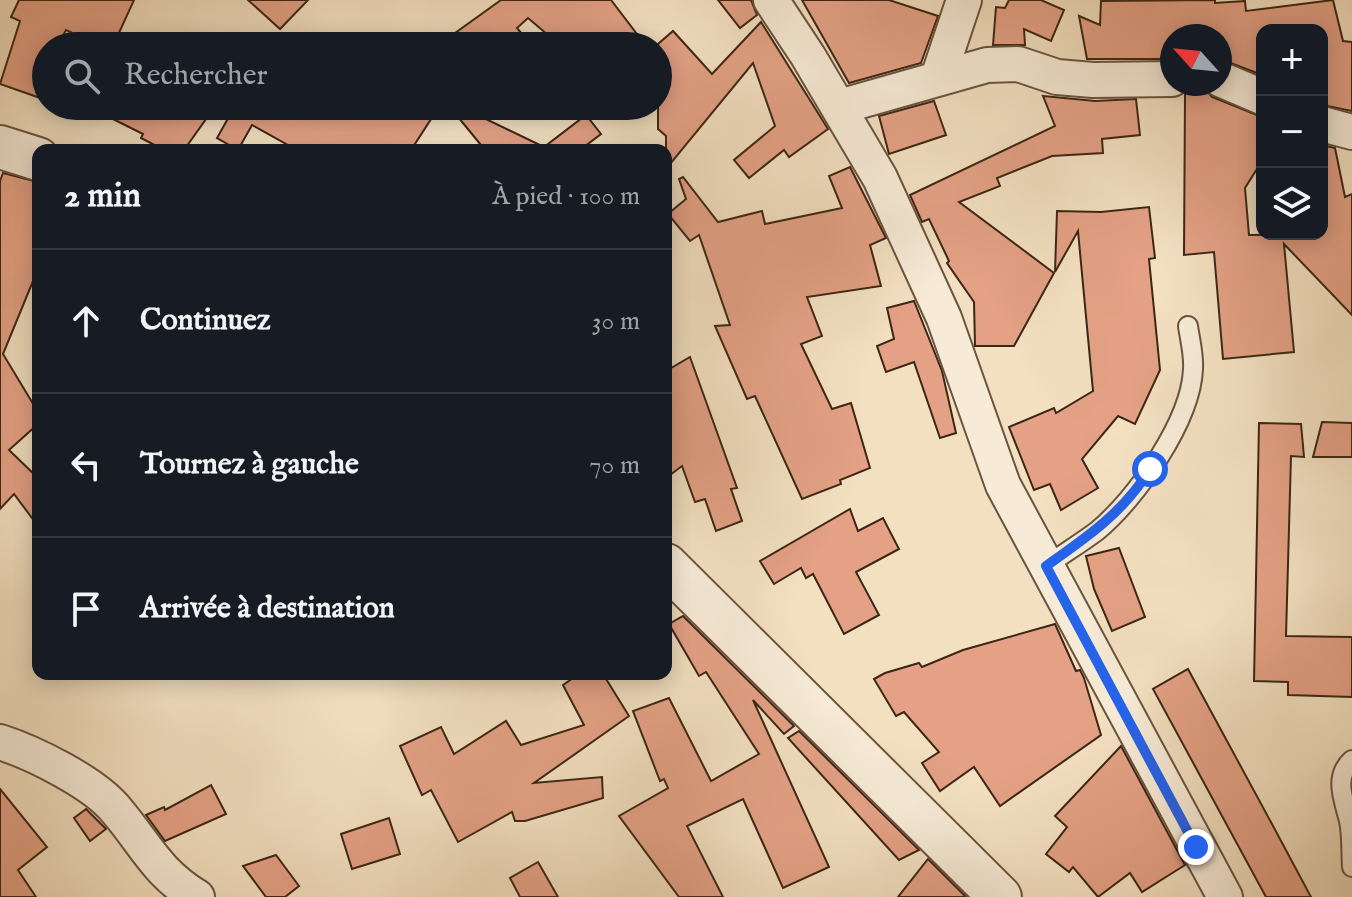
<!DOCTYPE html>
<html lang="fr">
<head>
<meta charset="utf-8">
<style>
  :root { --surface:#171b24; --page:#20242c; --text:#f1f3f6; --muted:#9ea1a6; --line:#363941 }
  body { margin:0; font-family:"IM FELL English",serif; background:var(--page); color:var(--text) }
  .controls { position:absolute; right:24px; top:24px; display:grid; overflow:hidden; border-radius:16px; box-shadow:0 4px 20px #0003 }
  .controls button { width:72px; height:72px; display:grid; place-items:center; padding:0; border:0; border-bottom:2px solid var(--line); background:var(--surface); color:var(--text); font:40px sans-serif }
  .compass { position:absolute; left:1160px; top:24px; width:72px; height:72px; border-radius:50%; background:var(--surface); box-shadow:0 4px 20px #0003; rotate:297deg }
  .stop { position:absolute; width:24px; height:24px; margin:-18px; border:6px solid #2563eb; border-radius:50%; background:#fff }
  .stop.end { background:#2563eb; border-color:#fff; box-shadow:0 2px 8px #0008 }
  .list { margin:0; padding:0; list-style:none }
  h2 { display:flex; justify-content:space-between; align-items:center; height:104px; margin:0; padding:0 32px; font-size:34px }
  h2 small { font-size:26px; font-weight:400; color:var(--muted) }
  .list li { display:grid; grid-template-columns:52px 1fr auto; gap:24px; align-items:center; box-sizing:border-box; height:144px; padding:0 32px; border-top:2px solid var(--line) }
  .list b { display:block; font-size:30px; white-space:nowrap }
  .list em { font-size:26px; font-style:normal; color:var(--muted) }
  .icon { flex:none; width:44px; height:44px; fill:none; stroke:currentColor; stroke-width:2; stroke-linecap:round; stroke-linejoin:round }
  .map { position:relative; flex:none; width:1352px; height:897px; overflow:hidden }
  .search { position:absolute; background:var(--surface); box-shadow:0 4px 20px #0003; left:32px; top:32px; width:640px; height:88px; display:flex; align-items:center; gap:20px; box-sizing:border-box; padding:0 28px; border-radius:44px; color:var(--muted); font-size:30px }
  .panel { position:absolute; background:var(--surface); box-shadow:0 4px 20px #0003; left:32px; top:144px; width:640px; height:536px; border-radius:16px }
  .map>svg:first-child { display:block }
</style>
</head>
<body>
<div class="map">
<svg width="1352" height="897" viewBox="0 0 1352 897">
  <rect width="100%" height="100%" fill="#f3e0c1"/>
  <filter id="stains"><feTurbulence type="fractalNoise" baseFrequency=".0025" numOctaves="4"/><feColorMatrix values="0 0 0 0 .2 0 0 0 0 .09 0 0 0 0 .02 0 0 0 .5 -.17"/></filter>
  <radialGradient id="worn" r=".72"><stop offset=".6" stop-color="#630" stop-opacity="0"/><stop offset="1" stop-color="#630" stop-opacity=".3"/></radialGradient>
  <g fill="#e4a185" stroke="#3c2614" stroke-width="2">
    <polygon points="19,0 134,0 113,46 101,46 66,30 57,46 46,46 46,100 0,84 20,21 11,17"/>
    <polygon points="248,0 308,0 280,29"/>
    <polygon points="501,0 611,0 646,46 561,46 528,18 517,28 532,46 437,46"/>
    <polygon points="718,0 751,0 757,15 740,28"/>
    <polygon points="802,0 889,0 938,16 921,63 849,83"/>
    <polygon points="1009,0 1041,0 1064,10 1051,41 1024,29 1025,45 993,45 996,7 1005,8"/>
    <polygon points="1215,0 1215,3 1245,1 1246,11 1333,0 1343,41 1352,42 1352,111 1322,105 1322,30 1262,30 1262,75 1220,59 1220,36 1172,36 1172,59 1087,59 1079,16 1100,25 1101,1"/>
    <polygon points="761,22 828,129 789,157 784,150 749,178 734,160 775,126 753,63 666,169 666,136 658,129 658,44 673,31 712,74"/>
    <polygon points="1201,84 1212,97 1262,117 1262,161 1245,188 1249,235 1322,234 1322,145 1335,148 1345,197 1352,194 1352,315 1284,244 1294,352 1223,359 1214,252 1184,255 1185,94 1191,85"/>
    <polygon points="1043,96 1095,101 1136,99 1140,135 1102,139 1103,153 1052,156 997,178 1000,186 959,202 1054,273 1014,346 975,346 974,302 947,263 949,261 929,219 922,222 910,195 1055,126"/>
    <polygon points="934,101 946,135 889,154 879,116"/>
    <polygon points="87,106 184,106 206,119 184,150 164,150 141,138 143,134"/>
    <polygon points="219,106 416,106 433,116 411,150 297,150 252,125 238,150 217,138 231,113"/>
    <polygon points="449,106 459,106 544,147 586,115 601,134 580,150 485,150"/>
    <polygon points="850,167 886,238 870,245 881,286 807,297 822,336 801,344 832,409 851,403 870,468 840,480 841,484 802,499 755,396 747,399 715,326 730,325 699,235 690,241 668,214 686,199 679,179 683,177 718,222 762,211 765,224 842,208 829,176"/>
    <polygon points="3,173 38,182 38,269 3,354 38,412 38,424 9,450 38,478 38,526 14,494 0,509 0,181"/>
    <polygon points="1149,207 1155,258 1149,259 1160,370 1135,424 1118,416 1082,459 1098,488 1061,510 1050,484 1034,490 1009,427 1054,408 1056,413 1093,391 1078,231 1055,272 1057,211 1101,212"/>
    <polygon points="914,301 942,371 956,433 940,438 914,362 886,372 877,346 894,339 887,308"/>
    <polygon points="690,357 737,488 731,489 742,521 716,531 705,499 695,502 682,466 666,478 666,371"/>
    <polygon points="1322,422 1352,423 1352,457 1313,457"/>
    <polygon points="1259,423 1301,424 1304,457 1291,456 1286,636 1352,637 1352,697 1288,695 1288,682 1254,681"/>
    <polygon points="850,509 858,531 883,518 899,549 856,572 879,615 844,634 813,574 806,578 801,568 774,584 760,561"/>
    <polygon points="1119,548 1145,617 1112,631 1094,589 1086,556"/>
    <polygon points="683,616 794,726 784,734 753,700 829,867 783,888 743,799 687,826 723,897 679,897 619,816 668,788 664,779 660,781 633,711 669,698 711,781 759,754 706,672 699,676 669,624"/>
    <polygon points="1055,624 1076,671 1080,670 1084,678 1101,735 1000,806 974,767 940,791 922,763 939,752 904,712 896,716 874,679 885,673 919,663 922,667 963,650"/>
    <polygon points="1188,669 1272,824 1311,897 1266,897 1153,689"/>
    <polygon points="579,674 603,674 629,716 534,783 602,777 603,798 525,821 515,821 512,812 458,842 431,790 422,795 400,746 441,727 454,754 506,721 521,745 584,725 563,685"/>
    <polygon points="799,731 919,850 899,860 788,738"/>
    <polygon points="1121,746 1185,865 1142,892 1130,873 1098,897 1073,867 1069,872 1046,854 1067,827 1055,816"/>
    <polygon points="211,785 226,814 165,841 146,815 164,807 165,810"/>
    <polygon points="0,789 47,847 18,870 36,897 0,897"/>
    <polygon points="86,809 106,829 90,841 74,818"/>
    <polygon points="389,818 400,854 352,869 341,834"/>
    <polygon points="276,855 299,886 285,897 266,897 243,866"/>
    <polygon points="928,859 966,897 898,897"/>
    <polygon points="538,862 558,897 520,897 510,878"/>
  </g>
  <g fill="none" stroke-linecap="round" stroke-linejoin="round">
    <g stroke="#6a543f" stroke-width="22">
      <g id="service">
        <path d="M1046,566C1063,554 1081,543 1097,531C1136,499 1191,421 1193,369C1194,355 1190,340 1188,326"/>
        <path d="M1352,760C1333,777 1344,800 1349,821C1352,835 1351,852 1352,867"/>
      </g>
    </g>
    <g stroke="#6a543f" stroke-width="38">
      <g id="minor">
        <polyline points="771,0 808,56 880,178 944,318 1003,485 1225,897"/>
        <polyline points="938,78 964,0"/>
        <polyline points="1220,79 1262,97"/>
        <polyline points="839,107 987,65 1018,64 1057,77 1093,80 1172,79"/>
        <polyline points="1322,124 1352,132"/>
        <path d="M0,742C34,753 95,783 117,811C146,845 156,872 197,897"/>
      </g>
    </g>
    <g stroke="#6a543f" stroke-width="46">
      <g id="tertiary">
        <polyline points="0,147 38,159"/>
        <polyline points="666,565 1000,897"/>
      </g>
    </g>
    <use href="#service" stroke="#f7ebd7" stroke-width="18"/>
    <use href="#minor" stroke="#f7ebd7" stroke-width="34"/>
    <use href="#tertiary" stroke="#f7ebd7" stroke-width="42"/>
  </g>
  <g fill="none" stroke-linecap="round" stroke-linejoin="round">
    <path stroke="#2563eb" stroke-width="10" d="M1150,469C1124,512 1086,538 1046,566L1196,847"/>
  </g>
  <rect width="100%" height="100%" filter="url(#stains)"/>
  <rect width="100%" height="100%" fill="url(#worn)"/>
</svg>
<div class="controls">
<button>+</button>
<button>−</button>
<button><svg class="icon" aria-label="layers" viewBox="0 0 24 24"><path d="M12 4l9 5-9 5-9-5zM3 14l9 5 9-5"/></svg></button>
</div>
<svg class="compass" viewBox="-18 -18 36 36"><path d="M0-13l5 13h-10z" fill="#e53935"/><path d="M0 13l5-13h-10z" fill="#9ea1a6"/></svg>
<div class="stop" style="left:1150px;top:469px"></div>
<div class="stop end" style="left:1196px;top:847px"></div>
<div class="search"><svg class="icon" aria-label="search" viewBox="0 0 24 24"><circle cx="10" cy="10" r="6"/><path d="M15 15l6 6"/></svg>Rechercher</div>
<section class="panel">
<h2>2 min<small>À pied · 100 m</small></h2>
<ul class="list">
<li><svg class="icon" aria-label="ahead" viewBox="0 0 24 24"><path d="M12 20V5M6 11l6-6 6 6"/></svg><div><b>Continuez</b></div><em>30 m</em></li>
<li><svg class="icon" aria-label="left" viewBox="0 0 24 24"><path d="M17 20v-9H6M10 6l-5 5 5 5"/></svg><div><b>Tournez à gauche</b></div><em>70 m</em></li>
<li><svg class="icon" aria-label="arrive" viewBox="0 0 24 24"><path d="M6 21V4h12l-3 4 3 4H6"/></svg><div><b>Arrivée à destination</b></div></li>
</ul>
</section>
</div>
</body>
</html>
